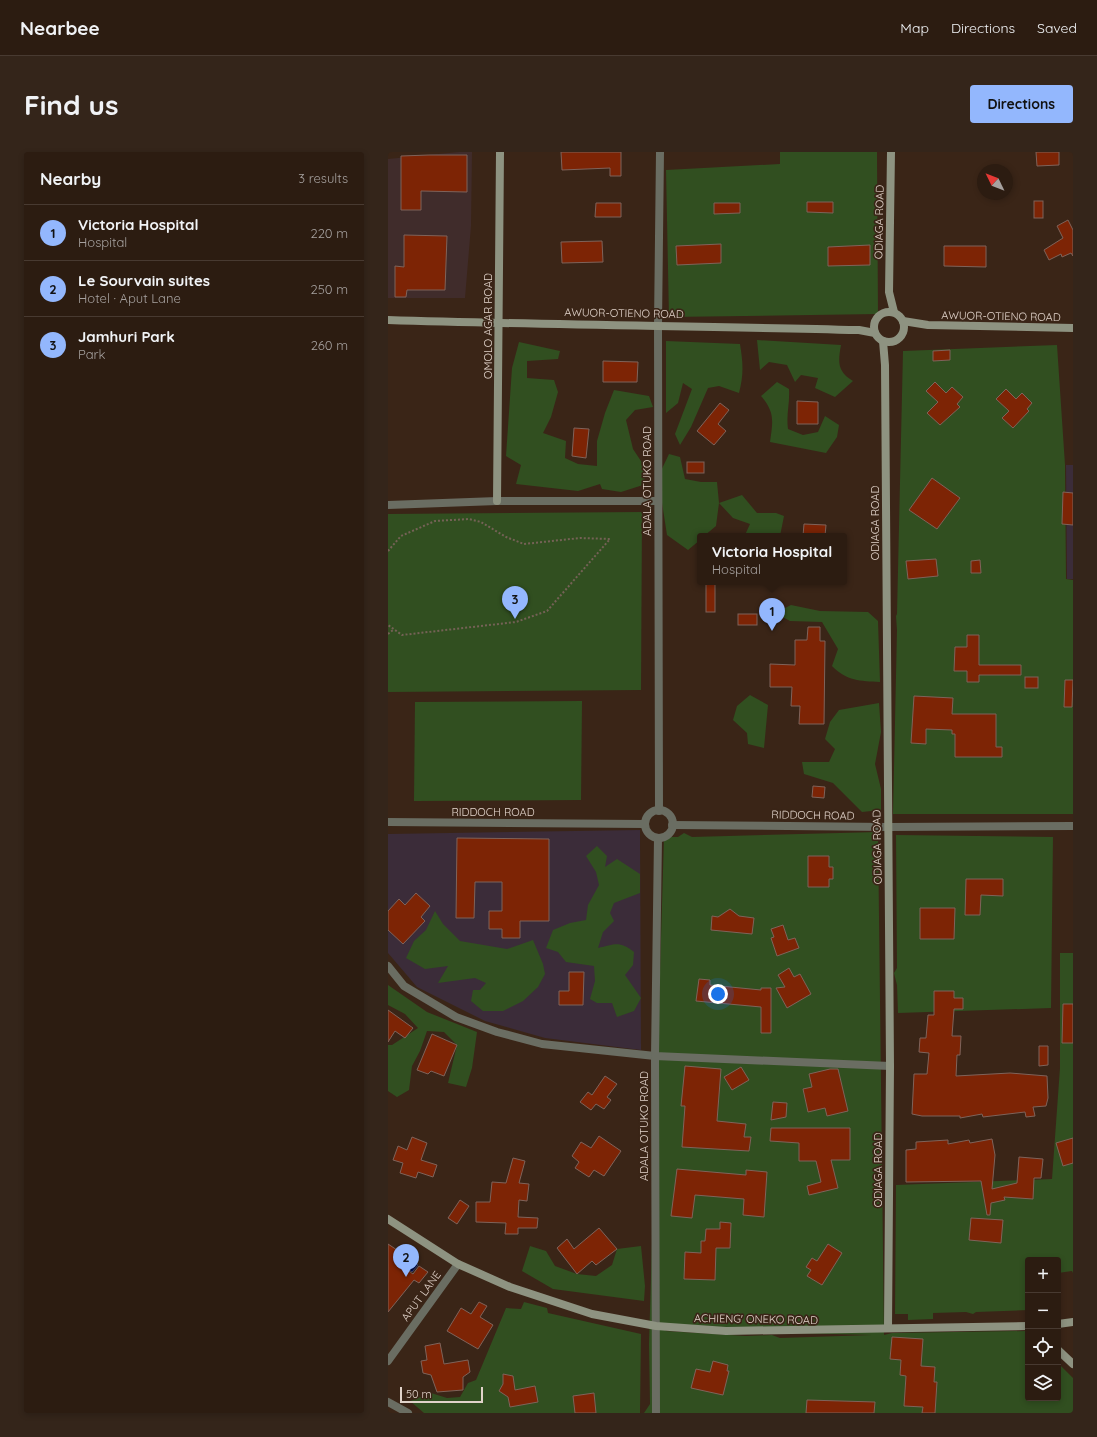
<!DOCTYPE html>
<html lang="en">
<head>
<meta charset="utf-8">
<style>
  :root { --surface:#2c1c11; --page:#34251a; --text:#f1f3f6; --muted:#a6a19f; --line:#483a31; --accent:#93b7fd }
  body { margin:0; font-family:Quicksand,sans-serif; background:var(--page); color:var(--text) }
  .controls { position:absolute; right:12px; bottom:12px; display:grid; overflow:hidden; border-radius:4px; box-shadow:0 2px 6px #0003 }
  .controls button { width:36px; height:36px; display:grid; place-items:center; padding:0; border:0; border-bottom:1px solid var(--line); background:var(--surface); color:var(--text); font:20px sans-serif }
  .compass { position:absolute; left:589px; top:12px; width:36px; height:36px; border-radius:50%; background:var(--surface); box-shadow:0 2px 6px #0003; rotate:313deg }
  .scale { position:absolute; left:12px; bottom:10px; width:83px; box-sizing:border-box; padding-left:4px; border:2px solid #e1d3ca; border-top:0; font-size:11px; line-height:14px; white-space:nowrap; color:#e1d3ca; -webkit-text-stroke:3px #3a2517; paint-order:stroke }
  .you { position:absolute; left:330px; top:842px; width:14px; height:14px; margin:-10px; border:3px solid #fff; border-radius:50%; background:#1a73e8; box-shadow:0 0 0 6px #1a73e833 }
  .badge { display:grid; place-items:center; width:26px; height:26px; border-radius:50%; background:var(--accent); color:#111; font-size:13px; font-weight:700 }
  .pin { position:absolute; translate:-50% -33px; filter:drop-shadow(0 1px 2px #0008) }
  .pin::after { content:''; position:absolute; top:21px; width:14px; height:12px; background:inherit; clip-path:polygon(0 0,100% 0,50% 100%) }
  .popup { position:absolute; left:309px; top:381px; width:150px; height:52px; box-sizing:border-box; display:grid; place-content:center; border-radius:4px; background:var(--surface); filter:drop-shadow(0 1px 3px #0005); font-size:13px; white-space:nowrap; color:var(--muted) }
  .popup b { font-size:15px; color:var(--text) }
  .popup::after { content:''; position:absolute; left:50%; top:100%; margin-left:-8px; border:8px solid transparent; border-top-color:var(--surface) }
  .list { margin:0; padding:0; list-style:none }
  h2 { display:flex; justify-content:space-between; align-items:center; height:52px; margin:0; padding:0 16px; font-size:17px }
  h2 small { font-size:13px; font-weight:400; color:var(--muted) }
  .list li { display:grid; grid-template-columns:26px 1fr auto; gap:12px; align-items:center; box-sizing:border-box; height:56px; padding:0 16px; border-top:1px solid var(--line) }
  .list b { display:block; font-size:15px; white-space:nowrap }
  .list p { margin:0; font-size:13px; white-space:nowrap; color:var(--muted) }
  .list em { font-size:13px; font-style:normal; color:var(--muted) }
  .icon { flex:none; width:22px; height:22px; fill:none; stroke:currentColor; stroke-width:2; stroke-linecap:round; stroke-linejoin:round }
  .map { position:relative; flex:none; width:685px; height:1261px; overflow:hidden; border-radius:4px }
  header { display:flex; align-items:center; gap:24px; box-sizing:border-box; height:56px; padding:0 20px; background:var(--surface); border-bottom:1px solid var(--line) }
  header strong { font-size:19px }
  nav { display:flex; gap:22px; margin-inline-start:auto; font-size:14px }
  .intro { display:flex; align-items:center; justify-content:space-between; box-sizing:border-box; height:96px; padding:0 24px }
  h1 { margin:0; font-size:28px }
  .button { padding:10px 18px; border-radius:4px; background:var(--accent); color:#111; font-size:14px; font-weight:700 }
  main { display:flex; gap:24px; padding:0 24px }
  aside { flex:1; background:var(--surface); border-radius:4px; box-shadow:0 2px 6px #0003 }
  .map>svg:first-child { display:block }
</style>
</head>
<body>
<header>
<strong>Nearbee</strong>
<nav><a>Map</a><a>Directions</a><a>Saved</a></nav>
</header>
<div class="intro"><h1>Find us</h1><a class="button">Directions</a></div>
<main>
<aside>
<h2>Nearby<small>3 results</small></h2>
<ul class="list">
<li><span class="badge">1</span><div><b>Victoria Hospital</b><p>Hospital</p></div><em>220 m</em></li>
<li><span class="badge">2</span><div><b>Le Sourvain suites</b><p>Hotel · Aput Lane</p></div><em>250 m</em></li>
<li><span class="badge">3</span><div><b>Jamhuri Park</b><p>Park</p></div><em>260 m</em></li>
</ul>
</aside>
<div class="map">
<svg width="685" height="1261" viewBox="0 0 685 1261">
  <rect width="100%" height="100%" fill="#3a2517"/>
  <polygon fill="#402c2b" points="71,0 84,0 83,74 77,146 0,146 0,7"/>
  <g fill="#3b2c39">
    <polygon points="678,313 685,313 685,427 679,427"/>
    <polygon points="252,678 253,898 157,886 97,869 29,835 0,801 0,682"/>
  </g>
  <g fill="#314f20" fill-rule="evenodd">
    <polygon points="392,0 489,0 490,162 281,165 278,18 392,12"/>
    <path d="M369,188L453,193C450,210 449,219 465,229L447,245L427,236L430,226L413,223L407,230L399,213L381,210L372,218Z"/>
    <path d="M278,189L352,192C355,211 356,222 351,241L331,234L320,236L303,275L292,293L287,282L304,237L295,231L290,251L278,261Z"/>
    <polygon points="131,190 172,199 170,207 139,209 139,226 166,228 170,240 163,265 155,281 178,289 177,306 190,312 209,314 209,289 217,261 226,238 261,244 265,255 247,258 238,268 245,297 259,318 255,333 233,340 214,337 212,332 190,339 128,332 133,313 118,304 124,216"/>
    <polygon points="669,193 677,313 678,427 685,428 685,662 505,662 509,478 508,464 509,462 515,199"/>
    <path d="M389,230L401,237C402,252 398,262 400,277L415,283L430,280L437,264L451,273L449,285L438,301L382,290C385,269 387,260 373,244Z"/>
    <polygon points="281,302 292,305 297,327 313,330 329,330 331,351 354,343 369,361 388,361 396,364 392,384 359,384 357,383 362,372 345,366 331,351 328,374 316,384 312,384 312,388 300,398 279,383 270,325"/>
    <polygon points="254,360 253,538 0,540 0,362"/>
    <path d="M403,453L432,459L480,460L490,469L492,530C472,529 459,529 444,514L450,497L434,470L402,469L387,461Z"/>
    <polygon points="362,543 380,553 376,596 360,592 359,581 345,568 349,554"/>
    <polygon points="194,549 193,648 26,649 27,550"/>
    <polygon points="491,551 493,580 487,612 493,637 493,658 474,660 445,631 416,622 414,610 441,610 447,597 437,587 442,570 451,558"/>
    <path d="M490,680L496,1183L504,1181L637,1179L640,1182V1246H670V1211L685,1226V1261H256L262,1252L261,1192L276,685H290L296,681L304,685ZM277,1179L278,1178L484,1183L392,1186L384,1183L358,1184Z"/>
    <polygon points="508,683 665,685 663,856 510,861 509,833 506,821 509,816"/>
    <path d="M209,694L219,704L217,715L229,707L252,722V741L226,751L222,761L226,769L215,780L210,796C226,793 231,788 246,800L245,813L237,823L253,846L246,859L229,865L224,851H209L202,847L207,829L206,814L178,810L170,800L158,796L165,778L182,771L198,768L200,753L211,733L208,720L198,704Z"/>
    <polygon points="47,759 55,772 72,789 119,797 145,788 155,812 157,822 150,835 135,849 115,859 95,859 83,849 85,838 92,838 98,831 87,826 50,831 60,814 37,817 18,806 26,789 38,778"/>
    <polygon points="672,801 685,801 685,1121 684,1119 670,1121 670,1108 640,1108 640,1158 588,1160 585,1162 578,1160 545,1161 545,1167 520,1168 520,1162 507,1162 508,1033 664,1027 672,916"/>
    <polygon points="0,833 39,860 89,880 84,916 78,935 60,931 69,893 56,880 39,879 32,899 24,914 21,938 9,945 0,939 0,893 4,893 30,876 17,862 0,853"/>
    <polygon points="142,1094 158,1099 167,1114 189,1122 208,1124 224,1113 229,1097 253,1094 257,1134 256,1149 165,1137 134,1119"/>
    <polygon points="136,1150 159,1156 160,1161 253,1182 252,1261 36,1261 22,1249 43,1241 59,1246 72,1245 80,1231 88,1228 118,1156 133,1157"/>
  </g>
  <polygon fill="#000e55" stroke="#444978" points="17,1104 30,1113 24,1120 12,1110"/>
  <g fill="#7d2405" stroke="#7f635a">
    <polygon points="173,0 233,0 233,24 222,24 222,16 174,18"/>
    <polygon points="648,0 671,0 671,13 649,14"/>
    <polygon points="41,3 79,3 79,40 33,39 33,58 13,58 13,4"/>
    <rect x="646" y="49" width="9" height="17"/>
    <polygon points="419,50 445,50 445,61 419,60"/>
    <polygon points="208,51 233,51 233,65 207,65"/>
    <polygon points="326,51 352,51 352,61 326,62"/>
    <polygon points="680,68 685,78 685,104 683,101 674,105 673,102 661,108 656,98 675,86 669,74"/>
    <polygon points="16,83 59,84 57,138 19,138 18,145 7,145 7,114 16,115"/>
    <polygon points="214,89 215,110 174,111 173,90"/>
    <polygon points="333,92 333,111 289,113 288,94"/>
    <polygon points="482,93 482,113 440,114 440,95"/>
    <polygon points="556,94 598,94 598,115 556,114"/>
    <polygon points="562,198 562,208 545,209 545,199"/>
    <polygon points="215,209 250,210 249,230 215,230"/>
    <polygon points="547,230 558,241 564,235 575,245 569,252 572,255 552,273 539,261 550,250 538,239"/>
    <polygon points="618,237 628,247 634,241 644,251 639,257 641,259 625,276 614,266 621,259 608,247"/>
    <polygon points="409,249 430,250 430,272 409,272"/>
    <polygon points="332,251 341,258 330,272 338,279 326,293 309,279"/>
    <polygon points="186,276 201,277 198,306 184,304"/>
    <rect x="299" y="310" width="17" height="11"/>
    <polygon points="544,326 572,346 549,377 521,358"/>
    <polygon points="675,340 685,341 685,373 674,372"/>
    <polygon points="416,372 438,373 437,384 415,384"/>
    <polygon points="548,407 550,424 520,427 518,409"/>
    <polygon points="592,408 593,421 583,421 583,409"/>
    <rect x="318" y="430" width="9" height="30"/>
    <rect x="350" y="462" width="19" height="11"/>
    <polygon points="420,475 432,475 432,489 437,489 436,572 411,572 412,554 403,554 404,535 382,535 382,512 407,513 407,488 419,488"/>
    <polygon points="579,483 591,483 591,513 633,513 633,523 591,523 591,530 579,530 579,519 566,519 567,495 579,495"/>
    <rect x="637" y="525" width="13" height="11"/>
    <polygon points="677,528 685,528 684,555 676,555"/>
    <polygon points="526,544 565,546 564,562 608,562 608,595 614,595 614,605 567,605 567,582 564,582 564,578 538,577 538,592 523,591"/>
    <polygon points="425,634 437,635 436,646 424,645"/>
    <polygon points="69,686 161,687 161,769 132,769 132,786 114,786 114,777 101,777 101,759 114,759 114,730 87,730 86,766 68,766"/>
    <polygon points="420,704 441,704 441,715 445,715 445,727 441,727 441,735 420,735"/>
    <polygon points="578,727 615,727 615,744 593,743 592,763 577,763"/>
    <polygon points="28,741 42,754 33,765 37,769 15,792 0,778 0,759 11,747 17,753"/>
    <polygon points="532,756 567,756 566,787 532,787"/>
    <polygon points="342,757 351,764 366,766 364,782 323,778 324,764 330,765"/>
    <polygon points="395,773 400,788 407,786 411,796 389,804 383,786 386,785 383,777"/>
    <polygon points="401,816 406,825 412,822 423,842 399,856 388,836 397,835 390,823"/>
    <polygon points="181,820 196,820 195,853 171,853 171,839 181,839"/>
    <polygon points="311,827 322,828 322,833 373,838 373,836 383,836 383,881 373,881 373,855 308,849"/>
    <polygon points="546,839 566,839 566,846 575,846 575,857 566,857 564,884 573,884 572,903 569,903 568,924 622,921 659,924 660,946 658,954 645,955 647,964 638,965 637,960 595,965 594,962 572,966 572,964 534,964 524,962 526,922 539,922 541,901 531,900 532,886 538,886 540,863 546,863"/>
    <polygon points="675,852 685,852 685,891 674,891"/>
    <polygon points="0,858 25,876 17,886 7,879 0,890"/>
    <polygon points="44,882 69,893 56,924 43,919 40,922 29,918"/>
    <polygon points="651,894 660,894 660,913 651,914"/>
    <polygon points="297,914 333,917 329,969 358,972 356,985 363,985 361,999 294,995 297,954 293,954"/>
    <polygon points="353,915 361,928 344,938 336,925"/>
    <polygon points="442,917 450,917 460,959 439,964 437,956 420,960 415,937 424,935 421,922"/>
    <polygon points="217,924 229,932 219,945 223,948 216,957 208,952 203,958 192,950 200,940 204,943"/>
    <polygon points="385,950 399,951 398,965 383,968"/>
    <polygon points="383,976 462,976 462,1008 443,1008 450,1036 421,1043 419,1034 433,1030 428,1009 411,1009 411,991 382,989"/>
    <polygon points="211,984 233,999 216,1024 206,1018 201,1025 187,1016 191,1010 184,1004 193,990 203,996"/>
    <polygon points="24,985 39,991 33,1008 49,1013 45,1025 30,1020 28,1026 12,1021 15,1011 5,1008 10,994 19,998"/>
    <polygon points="685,986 685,1011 675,1014 668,991"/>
    <polygon points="604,987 607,1003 604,1037 629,1031 631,1005 655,1007 653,1026 646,1026 645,1047 616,1045 617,1048 603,1051 602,1063 599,1063 593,1029 518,1030 518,998 528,997 528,990 560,988 560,992 581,988 582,991"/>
    <polygon points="125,1006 137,1009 131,1031 141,1032 139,1049 131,1048 130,1065 150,1066 149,1076 130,1076 130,1082 117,1082 118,1071 88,1070 88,1050 102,1050 104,1030 118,1031"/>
    <polygon points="289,1017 358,1023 358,1018 379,1020 376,1065 355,1063 356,1047 307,1043 304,1066 283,1064"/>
    <polygon points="72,1048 81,1054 69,1072 60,1066"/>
    <polygon points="583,1066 615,1068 613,1091 581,1088"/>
    <polygon points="332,1070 343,1071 342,1096 328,1096 327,1128 296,1127 297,1100 313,1101 313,1089 317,1089 318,1077 332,1077"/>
    <polygon points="211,1076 229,1097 208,1113 204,1109 189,1122 169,1096 179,1087 186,1097"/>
    <polygon points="0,1092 15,1102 9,1111 25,1122 31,1114 40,1120 31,1131 26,1128 0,1160"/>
    <polygon points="440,1092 454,1101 434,1133 419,1124 423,1118 418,1115 424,1106 429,1109"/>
    <polygon points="91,1150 99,1154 92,1165 105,1173 90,1197 59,1179 73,1156 83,1162"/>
    <polygon points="504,1185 535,1187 533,1214 547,1215 546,1230 549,1230 547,1261 534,1261 535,1255 516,1254 518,1224 512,1223 513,1208 502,1207"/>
    <polygon points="52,1191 56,1212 80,1208 82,1220 75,1225 75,1238 49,1240 43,1223 35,1221 33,1209 39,1208 37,1194"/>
    <polygon points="325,1209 340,1213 339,1219 341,1219 335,1243 303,1236 308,1217 322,1220"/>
    <polygon points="115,1222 125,1224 127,1238 147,1234 150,1250 122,1255 120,1245 111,1239 115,1232"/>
    <polygon points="206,1241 208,1261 187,1261 185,1244"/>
    <polygon points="419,1248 487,1250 486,1261 418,1261"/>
  </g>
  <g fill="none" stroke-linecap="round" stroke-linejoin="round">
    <g stroke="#756256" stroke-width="2" stroke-dasharray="2 2" stroke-linecap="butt">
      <polyline points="0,399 13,384 47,369 81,367 93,370 118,385 136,392 192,386 222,387 159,459 128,470 14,483 0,473"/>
      <polyline points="0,482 5,478"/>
    </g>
    <g stroke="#6a6d62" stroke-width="8">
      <polyline points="0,353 109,349 270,349"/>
      <circle cx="271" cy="672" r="14"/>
      <polyline points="0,670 257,672"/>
      <polyline points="0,814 16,834 68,865 109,880 154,892 267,904 502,914"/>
      <polyline points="0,1250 20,1261"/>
    </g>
    <g stroke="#6a6d62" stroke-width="8">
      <polyline points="271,659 270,172 272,0"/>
      <polyline points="284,673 500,675 685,674"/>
      <polyline points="0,1209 70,1112"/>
      <polyline points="268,1261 267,904 270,686"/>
    </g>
    <g stroke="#8e9381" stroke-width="8">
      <polyline points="503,0 501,140 506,160"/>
      <circle cx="501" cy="175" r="15"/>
      <path d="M0,168C157,173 314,174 471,178L487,181"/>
      <polyline points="515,169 540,173 685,176"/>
      <polyline points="495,189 497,213 502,914 500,1176"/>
      <polyline points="109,349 112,0"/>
      <polyline points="0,1067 70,1112 122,1135 204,1162 268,1174 338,1179 640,1174"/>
      <polyline points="670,1172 685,1170"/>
      <polyline points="670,1198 685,1212"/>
    </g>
  </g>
  <g text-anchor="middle" stroke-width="3.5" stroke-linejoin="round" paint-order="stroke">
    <g font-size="11" fill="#e1d3ca" stroke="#3a2517">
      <text transform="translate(491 70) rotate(-89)" y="4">ODIAGA ROAD</text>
      <text transform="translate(236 161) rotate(1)" y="4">AWUOR-OTIENO ROAD</text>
      <text transform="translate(613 164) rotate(1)" y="4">AWUOR-OTIENO ROAD</text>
      <text transform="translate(100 174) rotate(-90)" y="4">OMOLO AGAR ROAD</text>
      <text transform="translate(259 329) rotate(-90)" y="4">ADALA OTUKO ROAD</text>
      <text transform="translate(487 371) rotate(-90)" y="4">ODIAGA ROAD</text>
      <text x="105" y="664">RIDDOCH ROAD</text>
      <text transform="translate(425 663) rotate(1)" y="4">RIDDOCH ROAD</text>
      <text transform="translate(489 695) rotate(-91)" y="4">ODIAGA ROAD</text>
      <text transform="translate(256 974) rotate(-90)" y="4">ADALA OTUKO ROAD</text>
      <text transform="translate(490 1018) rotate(-90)" y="4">ODIAGA ROAD</text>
      <text transform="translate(33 1144) rotate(-54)" y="4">APUT LANE</text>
      <text transform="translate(368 1167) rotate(1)" y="4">ACHIENG' ONEKO ROAD</text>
    </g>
  </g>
</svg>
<div class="controls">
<button>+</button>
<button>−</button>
<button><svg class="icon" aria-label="locate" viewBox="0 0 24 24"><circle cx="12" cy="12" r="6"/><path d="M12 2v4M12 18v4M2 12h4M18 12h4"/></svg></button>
<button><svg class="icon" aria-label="layers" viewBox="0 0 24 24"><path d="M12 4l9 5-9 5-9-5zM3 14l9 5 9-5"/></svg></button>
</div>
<svg class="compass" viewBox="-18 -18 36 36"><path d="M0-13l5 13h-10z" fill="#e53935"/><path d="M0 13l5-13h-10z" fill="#a6a19f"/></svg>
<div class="scale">50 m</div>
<div class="you"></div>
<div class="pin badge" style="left:384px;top:479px">1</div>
<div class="popup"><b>Victoria Hospital</b>Hospital</div>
<div class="pin badge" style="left:18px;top:1125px">2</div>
<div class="pin badge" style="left:127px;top:467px">3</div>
</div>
</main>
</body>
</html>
